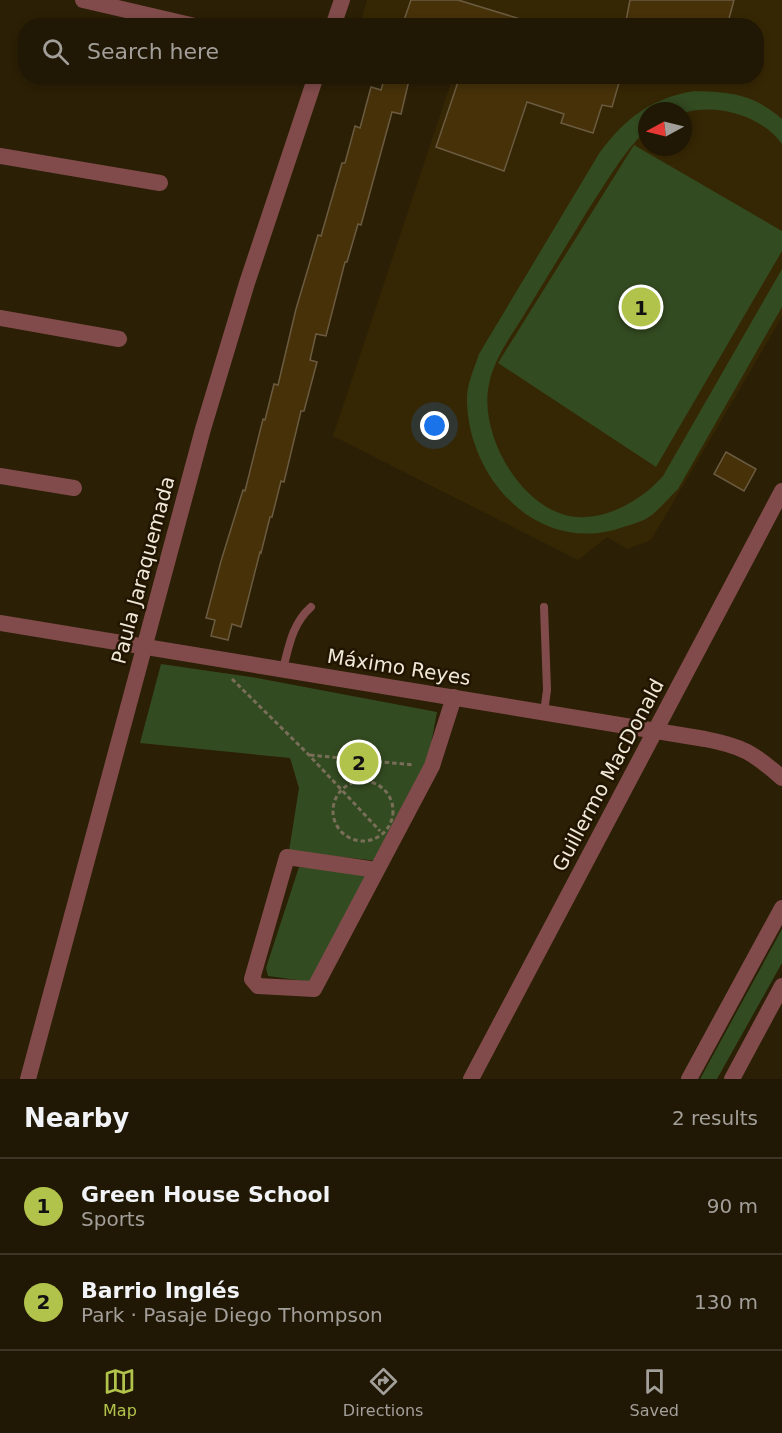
<!DOCTYPE html>
<html lang="en">
<head>
<meta charset="utf-8">
<style>
  :root { --surface:#201704; --page:#28200e; --text:#f1f3f6; --muted:#a29f9a; --line:#3d3626; --accent:#b2c34b }
  body { margin:0; font-family:"DejaVu Sans",sans-serif; background:var(--page); color:var(--text) }
  .compass { position:absolute; left:638px; top:102px; width:54px; height:54px; border-radius:50%; background:var(--surface); box-shadow:0 3px 9px #0003; rotate:263deg }
  .you { position:absolute; left:435px; top:426px; width:21px; height:21px; margin:-15px; border:4px solid #fff; border-radius:50%; background:#1a73e8; box-shadow:0 0 0 9px #1a73e833 }
  .badge { display:grid; place-items:center; width:39px; height:39px; border-radius:50%; background:var(--accent); color:#111; font-size:20px; font-weight:700 }
  .pin { position:absolute; translate:-50% -50%; border:3px solid #fff; box-shadow:0 2px 6px #0006 }
  .list { margin:0; padding:0; list-style:none }
  h2 { display:flex; justify-content:space-between; align-items:center; height:78px; margin:0; padding:0 24px; font-size:26px }
  h2 small { font-size:20px; font-weight:400; color:var(--muted) }
  .list li { display:grid; grid-template-columns:39px 1fr auto; gap:18px; align-items:center; box-sizing:border-box; height:96px; padding:0 24px; border-top:2px solid var(--line) }
  .list b { display:block; font-size:22px; white-space:nowrap }
  .list p { margin:0; font-size:20px; white-space:nowrap; color:var(--muted) }
  .list em { font-size:20px; font-style:normal; color:var(--muted) }
  .icon { flex:none; width:33px; height:33px; fill:none; stroke:currentColor; stroke-width:2; stroke-linecap:round; stroke-linejoin:round }
  .map { position:relative; flex:none; width:782px; height:1079px; overflow:hidden }
  .search { position:absolute; background:var(--surface); box-shadow:0 3px 9px #0003; left:18px; right:18px; top:18px; height:66px; display:flex; align-items:center; gap:15px; box-sizing:border-box; padding:0 21px; border-radius:24px; color:var(--muted); font-size:22px }
  .sheet { height:270px; background:var(--surface) }
  nav { display:flex; justify-content:space-around; align-items:center; box-sizing:border-box; height:84px; border-top:2px solid var(--line); background:var(--surface); font-size:16px; color:var(--muted) }
  nav a { display:grid; justify-items:center; gap:3px }
  nav .on { color:var(--accent) }
  .map>svg:first-child { display:block }
</style>
</head>
<body>
<div class="map">
<svg width="782" height="1079" viewBox="0 0 782 1079">
  <rect width="100%" height="100%" fill="#2b1f05"/>
  <path fill="#362704" fill-rule="evenodd" d="M367,0H782V317L651,540L627,549L607,537L578,560L333,436L453,77L756,76V26L360,25ZM647,111H683V147H647Z"/>
  <g fill="#334b21">
    <path d="M694,91C731,92 753,94 782,119V144C761,115 716,103 683,113V111H647V129C623,153 606,182 588,210C567,245 545,280 524,315C511,336 494,359 489,384C479,430 515,499 562,514C598,526 640,502 663,476L782,269V307L678,489C669,498 661,507 652,515C641,523 626,526 614,530C534,551 469,477 467,402C466,386 474,369 479,354L600,152C627,117 650,99 694,91Z"/>
    <polygon points="634,145 782,231 782,251 656,467 498,363"/>
    <polygon points="161,664 257,678 437,712 427,766 378,861 289,851 299,788 290,758 140,743"/>
    <polygon points="299,867 367,873 312,982 268,976 266,968"/>
    <polygon points="782,929 782,963 717,1079 700,1079"/>
  </g>
  <g fill="#463109" stroke="#6b5b41" stroke-width="1.5">
    <polygon points="411,0 458,0 530,22 529,26 402,26"/>
    <polygon points="630,0 734,0 727,26 625,26"/>
    <polygon points="385,76 410,76 401,114 392,112 361,225 358,224 347,262 345,262 326,336 316,334 310,360 317,362 304,411 301,411 284,482 281,481 272,517 270,517 261,553 260,552 241,627 232,624 228,640 211,636 215,620 206,618 221,561 243,490 245,491 263,419 265,420 274,384 278,385 296,309 318,235 321,236 342,163 345,163 355,126 360,128 371,87 381,90"/>
    <polygon points="460,76 621,76 612,107 602,105 593,133 561,123 564,114 527,102 504,171 436,147"/>
    <polygon points="726,452 756,469 744,491 714,474"/>
  </g>
  <g fill="none" stroke-linecap="round" stroke-linejoin="round">
    <g stroke="#796f59" stroke-width="3" stroke-dasharray="4.5 3" stroke-linecap="butt">
      <polyline points="232,679 308,754 380,831"/>
      <polyline points="310,755 414,765"/>
      <circle cx="363" cy="811" r="30"/>
    </g>
    <g stroke="#814b4b" stroke-width="8">
      <polyline points="544,607 547,690 544,712"/>
      <path d="M283,669C289,646 292,624 311,607"/>
    </g>
    <g stroke="#814b4b" stroke-width="16">
      <polyline points="83,0 195,26"/>
      <polyline points="0,156 160,183"/>
      <polyline points="0,318 119,339"/>
      <polyline points="0,476 74,488"/>
      <path d="M0,623L705,739C742,746 754,753 782,778"/>
      <polyline points="377,870 287,857 252,979 258,986 314,989 432,766 454,697"/>
      <polyline points="471,1079 782,491"/>
    </g>
    <g stroke="#814b4b" stroke-width="16">
      <polyline points="333,26 342,0"/>
      <polyline points="28,1079 203,429 247,283 316,76"/>
      <polyline points="689,1079 782,908"/>
      <polyline points="732,1079 782,986"/>
    </g>
  </g>
  <g text-anchor="middle" stroke-width="5" stroke-linejoin="round" paint-order="stroke">
    <g font-size="20" fill="#f0e8d9" stroke="#211500">
      <text transform="translate(143 570) rotate(-75)" y="7">Paula Jaraquemada</text>
      <text transform="translate(399 667) rotate(9)" y="7">Máximo Reyes</text>
      <text transform="translate(608 775) rotate(-62)" y="7">Guillermo MacDonald</text>
    </g>
  </g>
</svg>
<svg class="compass" viewBox="-18 -18 36 36"><path d="M0-13l5 13h-10z" fill="#e53935"/><path d="M0 13l5-13h-10z" fill="#a29f9a"/></svg>
<div class="you"></div>
<div class="pin badge" style="left:641px;top:307px">1</div>
<div class="pin badge" style="left:359px;top:762px">2</div>
<div class="search"><svg class="icon" aria-label="search" viewBox="0 0 24 24"><circle cx="10" cy="10" r="6"/><path d="M15 15l6 6"/></svg>Search here</div>
</div>
<section class="sheet">
<h2>Nearby<small>2 results</small></h2>
<ul class="list">
<li><span class="badge">1</span><div><b>Green House School</b><p>Sports</p></div><em>90 m</em></li>
<li><span class="badge">2</span><div><b>Barrio Inglés</b><p>Park · Pasaje Diego Thompson</p></div><em>130 m</em></li>
</ul>
</section>
<nav>
<a class="on"><svg class="icon" aria-label="map" viewBox="0 0 24 24"><path d="M3 6l6-2 6 2 6-2v14l-6 2-6-2-6 2zM9 4v14M15 6v14"/></svg>Map</a>
<a><svg class="icon" aria-label="directions" viewBox="0 0 24 24"><path d="M12 3l9 9-9 9-9-9zM9 14v-3h6M13 9l2 2-2 2"/></svg>Directions</a>
<a><svg class="icon" aria-label="saved" viewBox="0 0 24 24"><path d="M7 4h10v16l-5-4-5 4z"/></svg>Saved</a>
</nav>
</body>
</html>
